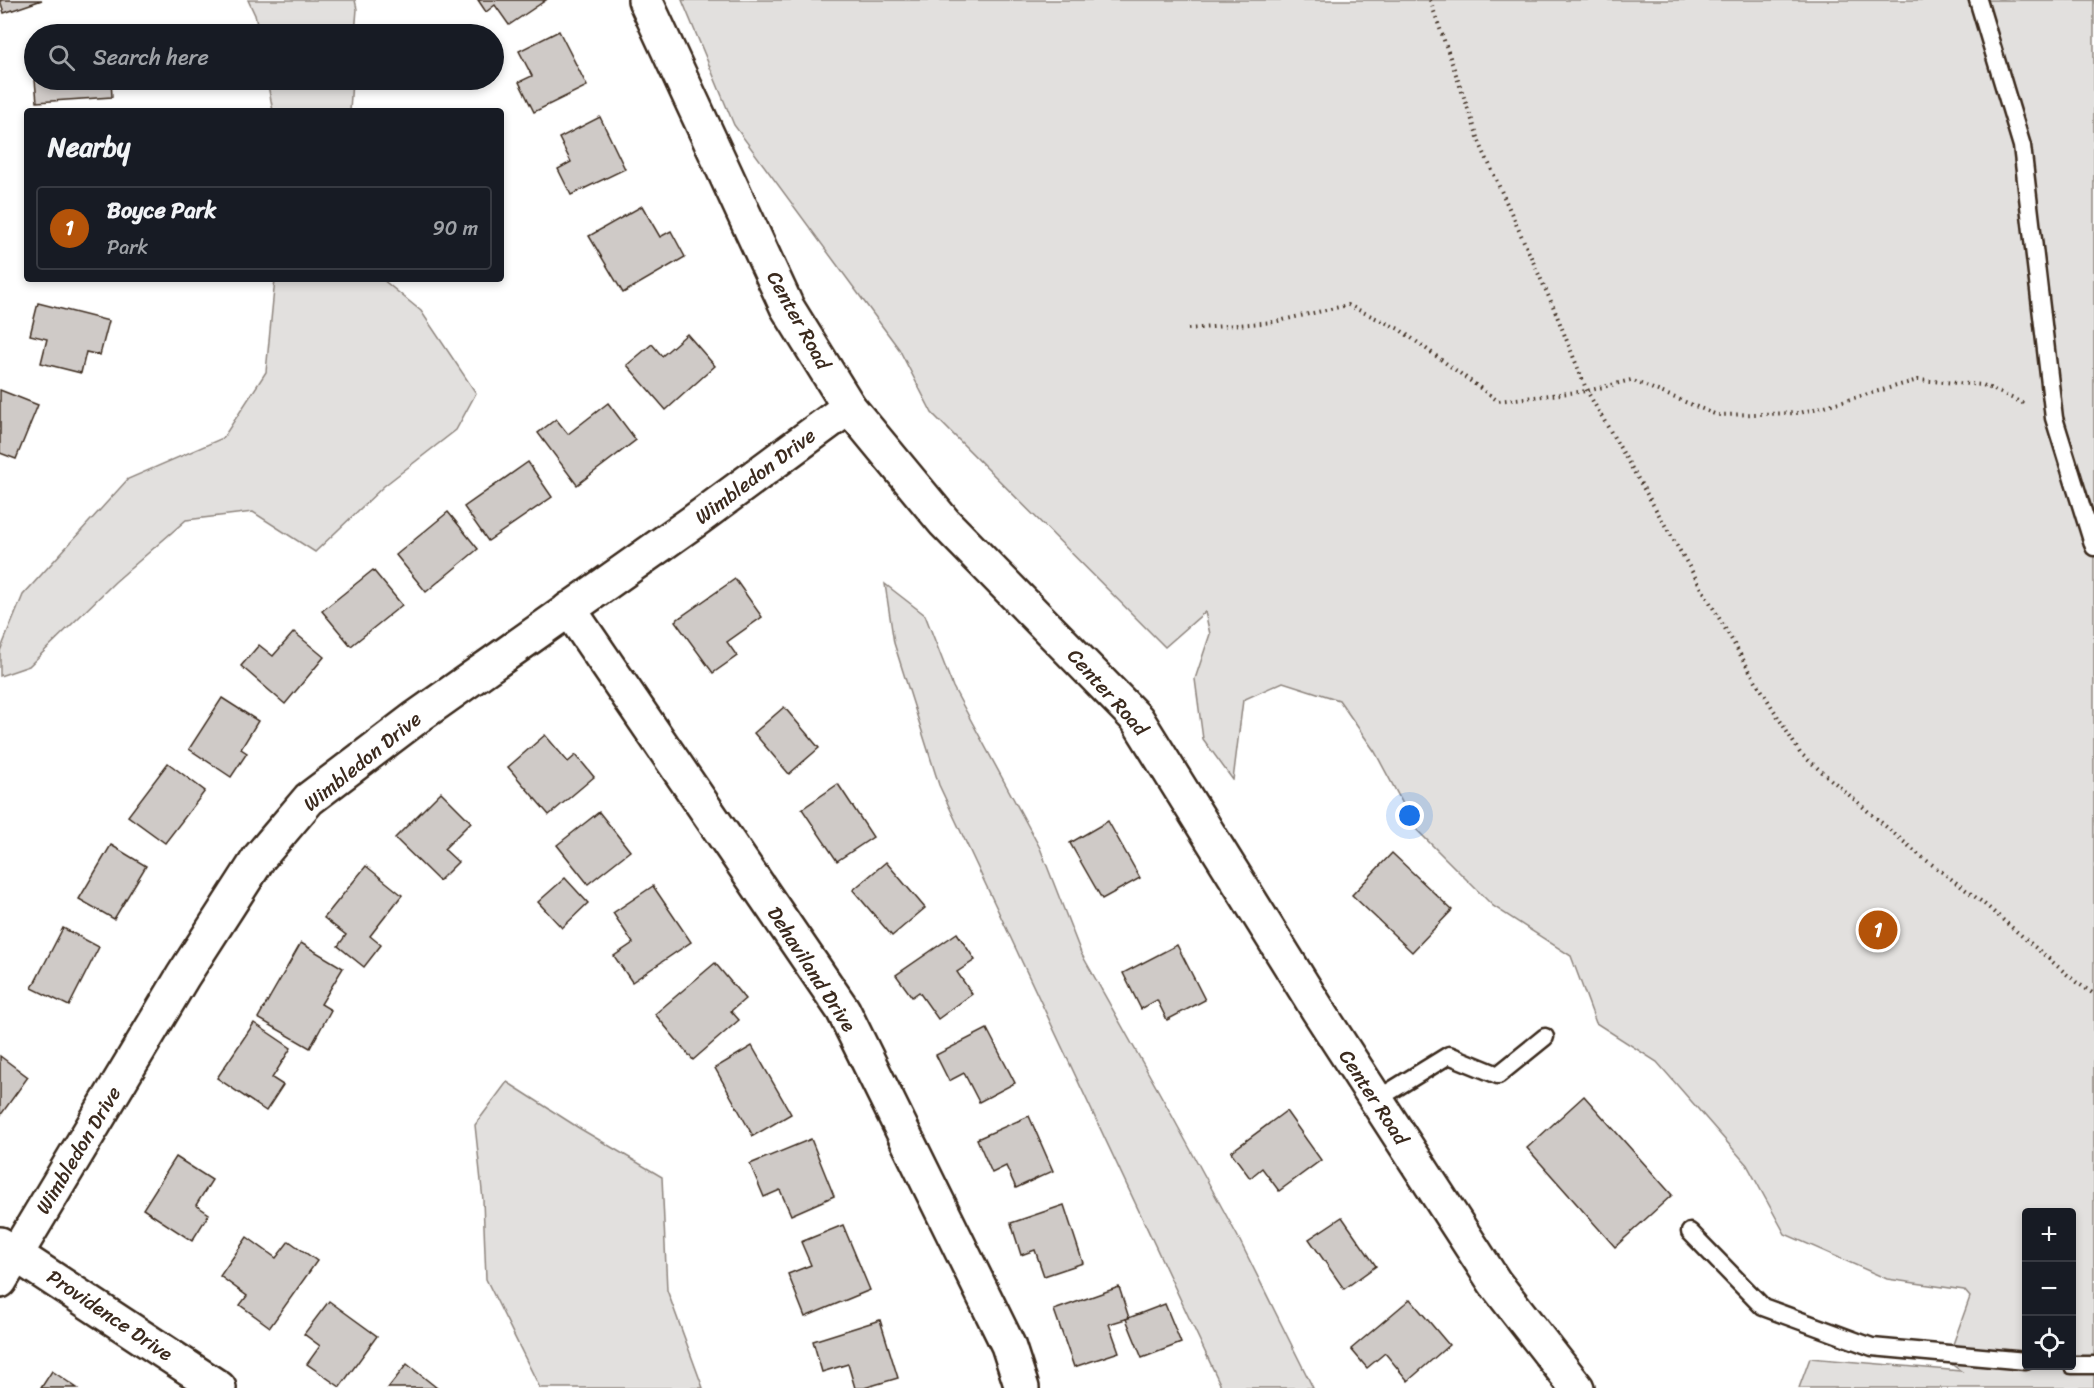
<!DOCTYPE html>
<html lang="en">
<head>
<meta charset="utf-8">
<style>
  :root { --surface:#171b24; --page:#20242c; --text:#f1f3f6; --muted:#9ea1a6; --line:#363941; --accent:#b45309 }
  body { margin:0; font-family:Sriracha,sans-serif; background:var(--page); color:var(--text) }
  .controls { position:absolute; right:18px; bottom:18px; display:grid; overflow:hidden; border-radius:6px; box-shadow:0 3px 9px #0003 }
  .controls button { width:54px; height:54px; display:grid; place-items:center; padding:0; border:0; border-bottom:2px solid var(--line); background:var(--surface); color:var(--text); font:30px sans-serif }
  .you { position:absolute; left:1410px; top:816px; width:21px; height:21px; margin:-15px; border:4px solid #fff; border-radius:50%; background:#1a73e8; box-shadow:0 0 0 9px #1a73e833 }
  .badge { display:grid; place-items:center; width:39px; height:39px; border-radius:50%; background:var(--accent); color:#fff; font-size:20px; font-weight:700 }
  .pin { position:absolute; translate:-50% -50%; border:3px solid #fff; box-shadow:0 2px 6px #0006 }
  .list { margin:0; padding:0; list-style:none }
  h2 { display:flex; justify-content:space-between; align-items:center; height:78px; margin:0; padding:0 24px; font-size:26px }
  h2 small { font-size:20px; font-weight:400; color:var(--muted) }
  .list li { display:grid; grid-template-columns:39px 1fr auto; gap:18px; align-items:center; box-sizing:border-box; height:84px; margin:0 12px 12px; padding:0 12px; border:2px solid var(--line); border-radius:6px }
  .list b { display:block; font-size:22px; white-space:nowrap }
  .list p { margin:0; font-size:20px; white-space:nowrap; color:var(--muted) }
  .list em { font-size:20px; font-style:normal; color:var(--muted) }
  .icon { flex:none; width:33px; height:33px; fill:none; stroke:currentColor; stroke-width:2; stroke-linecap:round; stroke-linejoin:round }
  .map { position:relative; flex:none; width:2094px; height:1388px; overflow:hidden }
  .search { position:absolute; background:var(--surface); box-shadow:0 3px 9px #0003; left:24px; top:24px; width:480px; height:66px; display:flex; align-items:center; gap:15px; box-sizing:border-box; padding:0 21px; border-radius:33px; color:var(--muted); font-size:22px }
  .panel { position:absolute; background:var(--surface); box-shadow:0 3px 9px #0003; left:24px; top:108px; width:480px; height:174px; border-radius:6px }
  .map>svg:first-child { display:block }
</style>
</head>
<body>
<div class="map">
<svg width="2094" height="1388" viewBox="0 0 2094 1388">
  <rect width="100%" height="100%" fill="#fff"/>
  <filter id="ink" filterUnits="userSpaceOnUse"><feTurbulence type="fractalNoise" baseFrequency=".0167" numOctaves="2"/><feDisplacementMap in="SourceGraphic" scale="12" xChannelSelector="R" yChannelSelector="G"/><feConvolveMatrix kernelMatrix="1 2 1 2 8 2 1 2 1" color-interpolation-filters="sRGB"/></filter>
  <g filter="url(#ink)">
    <g fill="#e2e0de" stroke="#8e857e" stroke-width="1.5" fill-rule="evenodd">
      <polygon points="248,0 355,0 357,9 355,34 259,34 255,15"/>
      <path d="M682,0H2094V1388H1799L1810,1358L1961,1371L1947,1361L1970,1297L1964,1290L1887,1279L1785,1234L1747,1165L1657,1062L1596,1023L1571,956L1493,906L1417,830L1375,752L1339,700L1283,682L1243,700L1233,780L1203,739L1195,679L1210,634L1205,612L1165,647L932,413L899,349L734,125ZM2026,1212H2072V1366H2026Z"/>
      <polygon points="267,80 352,80 350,111 273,111"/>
      <polygon points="275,279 382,279 421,311 476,393 456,430 384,486 315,552 253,512 186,520 115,582 29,666 0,676 0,651 23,595 128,479 223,438 266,372"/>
      <polygon points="885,584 925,615 953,687 1040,848 1081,953 1164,1101 1238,1237 1313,1388 1222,1388 939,785 894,643"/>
      <polygon points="507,1082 579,1128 662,1177 667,1290 703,1388 540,1388 486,1279 483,1200 475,1125"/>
    </g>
    <g fill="#cfcac7" stroke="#3b2a1e" stroke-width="1.5">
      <polygon points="0,0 42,0 4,13"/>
      <polygon points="478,0 546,0 509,25 495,5 486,12"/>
      <polygon points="559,31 587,86 534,112 519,82 532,76 519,51"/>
      <polygon points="35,80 111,80 112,97 37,102"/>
      <polygon points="600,117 625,169 571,195 558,169 571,162 559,138"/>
      <polygon points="642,206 660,237 671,231 685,257 623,293 589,236"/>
      <polygon points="38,303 109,321 100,355 86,352 81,373 41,363 47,339 30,335"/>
      <polygon points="687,334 715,366 666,410 627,365 652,344 662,356"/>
      <polygon points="0,390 38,405 16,459 0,453"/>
      <polygon points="608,403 636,440 577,485 538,433 556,419 568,434"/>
      <polygon points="528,462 552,497 488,541 464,507"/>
      <polygon points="448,512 478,549 426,592 396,555"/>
      <polygon points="373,570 402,605 351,646 322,611"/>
      <polygon points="735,579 762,617 727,642 737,656 713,673 675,621"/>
      <polygon points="294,632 324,657 285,704 241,666 259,645 273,656"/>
      <polygon points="222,698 258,721 241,749 247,753 231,777 189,749"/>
      <polygon points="784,707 819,748 789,774 754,733"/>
      <polygon points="545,735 568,762 576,755 594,777 549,815 508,767"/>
      <polygon points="168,763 205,791 165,843 128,816"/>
      <polygon points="838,784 873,837 837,861 802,809"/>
      <polygon points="441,792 471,822 444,849 458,862 439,881 395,838"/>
      <polygon points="599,812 630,851 588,884 557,845"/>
      <polygon points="1108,821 1140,878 1102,899 1070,843"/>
      <polygon points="111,845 146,866 114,919 79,899"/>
      <polygon points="1392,853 1452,910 1412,952 1352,895"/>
      <polygon points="886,862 925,908 892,936 853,890"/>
      <polygon points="366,866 402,895 370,936 381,945 364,967 338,946 346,935 324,918"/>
      <polygon points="565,878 588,903 562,928 538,902"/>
      <polygon points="653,886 691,942 632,982 614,956 633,943 613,913"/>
      <polygon points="63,928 99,947 69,1006 32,988"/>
      <polygon points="957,933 975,960 957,972 972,994 938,1019 919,992 912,997 896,975"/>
      <polygon points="301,943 343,968 321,1004 331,1010 310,1048 258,1018"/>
      <polygon points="1177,945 1205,1000 1167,1020 1157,1000 1141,1009 1123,973"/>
      <polygon points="715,963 745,999 731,1011 739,1020 693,1060 655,1014"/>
      <polygon points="254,1023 291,1048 272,1078 283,1085 266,1111 217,1078"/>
      <polygon points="987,1029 1015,1083 979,1102 964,1073 949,1081 936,1055"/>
      <polygon points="752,1046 791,1114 753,1136 715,1068"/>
      <polygon points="0,1056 28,1077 0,1116"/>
      <polygon points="1584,1096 1672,1195 1615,1247 1527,1148"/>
      <polygon points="1286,1111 1321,1160 1279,1191 1262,1168 1250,1178 1231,1152"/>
      <polygon points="1029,1116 1053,1171 1016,1188 1006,1166 992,1173 977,1139"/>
      <polygon points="811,1139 834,1196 791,1215 780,1190 764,1197 750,1164"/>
      <polygon points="176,1157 212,1180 196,1205 209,1214 192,1241 143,1209"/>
      <polygon points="1064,1205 1083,1263 1044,1276 1035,1250 1021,1255 1011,1223"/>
      <polygon points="1342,1217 1376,1266 1344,1289 1309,1239"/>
      <polygon points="843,1225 870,1290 805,1317 788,1274 811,1265 801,1242"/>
      <polygon points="247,1237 276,1258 289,1241 317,1261 270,1327 240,1305 247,1296 220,1276"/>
      <polygon points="1119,1287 1129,1318 1109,1324 1119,1352 1074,1367 1054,1310"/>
      <polygon points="1410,1299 1449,1345 1408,1381 1385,1353 1367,1368 1351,1349"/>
      <polygon points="329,1301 377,1336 340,1387 307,1364 320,1346 304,1334"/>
      <polygon points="1165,1304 1181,1343 1142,1358 1126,1319"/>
      <polygon points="880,1320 898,1378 864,1388 855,1388 848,1364 822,1372 813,1341"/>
      <polygon points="407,1364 437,1388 388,1388"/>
      <polygon points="52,1371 77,1388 41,1388"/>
    </g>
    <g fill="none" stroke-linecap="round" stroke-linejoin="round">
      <g stroke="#3b2a1e" stroke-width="21">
        <g id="service">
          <polyline points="1978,0 2022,146 2054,418 2094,547"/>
          <polyline points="1376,1100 1449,1055 1498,1075 1545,1037"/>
          <polyline points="1690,1232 1763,1307 1872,1347 2026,1361"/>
          <polyline points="2072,1365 2094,1365"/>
        </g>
      </g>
      <g stroke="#3b2a1e" stroke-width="38">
        <g id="minor">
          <polyline points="569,609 843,1010 1008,1345 1022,1388"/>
          <polyline points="0,1244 219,1388"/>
          <polyline points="0,1281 183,976 259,858 309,799 417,717 693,522 849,407"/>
        </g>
      </g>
      <g stroke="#3b2a1e" stroke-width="38">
        <polyline id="primary" points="645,0 787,307 849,407 944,522 1137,719 1318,1010 1495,1283 1577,1388"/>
      </g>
      <g stroke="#3b2a1e" stroke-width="4" stroke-dasharray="1.5 4.5" stroke-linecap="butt">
        <polyline points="1430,0 1481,146 1553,306 1587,391 1751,673 1800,753 1918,854 1982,902 2076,982 2094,994"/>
        <polyline points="1188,329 1274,322 1348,305 1399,329 1498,401 1587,391 1631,380 1717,415 1800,413 1918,380 1983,385 2027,405"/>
      </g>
      <use href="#service" stroke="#fff" stroke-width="16"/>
      <use href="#minor" stroke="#fff" stroke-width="33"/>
      <use href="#primary" stroke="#fff" stroke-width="33"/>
    </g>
  </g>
  <g text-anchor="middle" stroke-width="6" stroke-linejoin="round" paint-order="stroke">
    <g font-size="20" fill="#3b2a1e" stroke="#fff">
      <text transform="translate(799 320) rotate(61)" y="7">Center Road</text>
      <text transform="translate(755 476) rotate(-37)" y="7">Wimbledon Drive</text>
      <text transform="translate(1108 692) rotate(48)" y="7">Center Road</text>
      <text transform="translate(362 761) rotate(-39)" y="7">Wimbledon Drive</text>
      <text transform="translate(812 969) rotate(57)" y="7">Dehaviland Drive</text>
      <text transform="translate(1374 1097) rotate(57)" y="7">Center Road</text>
      <text transform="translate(78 1150) rotate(-59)" y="7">Wimbledon Drive</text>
      <text transform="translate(110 1315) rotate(34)" y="7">Providence Drive</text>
    </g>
  </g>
</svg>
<div class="controls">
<button>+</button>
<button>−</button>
<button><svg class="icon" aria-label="locate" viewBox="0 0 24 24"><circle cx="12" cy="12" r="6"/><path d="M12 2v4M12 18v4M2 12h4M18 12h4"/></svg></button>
</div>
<div class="you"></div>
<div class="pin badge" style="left:1878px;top:930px">1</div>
<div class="search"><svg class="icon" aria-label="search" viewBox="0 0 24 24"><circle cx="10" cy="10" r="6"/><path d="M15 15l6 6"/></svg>Search here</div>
<section class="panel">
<h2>Nearby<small></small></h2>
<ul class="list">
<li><span class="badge">1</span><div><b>Boyce Park</b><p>Park</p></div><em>90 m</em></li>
</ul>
</section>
</div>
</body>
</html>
